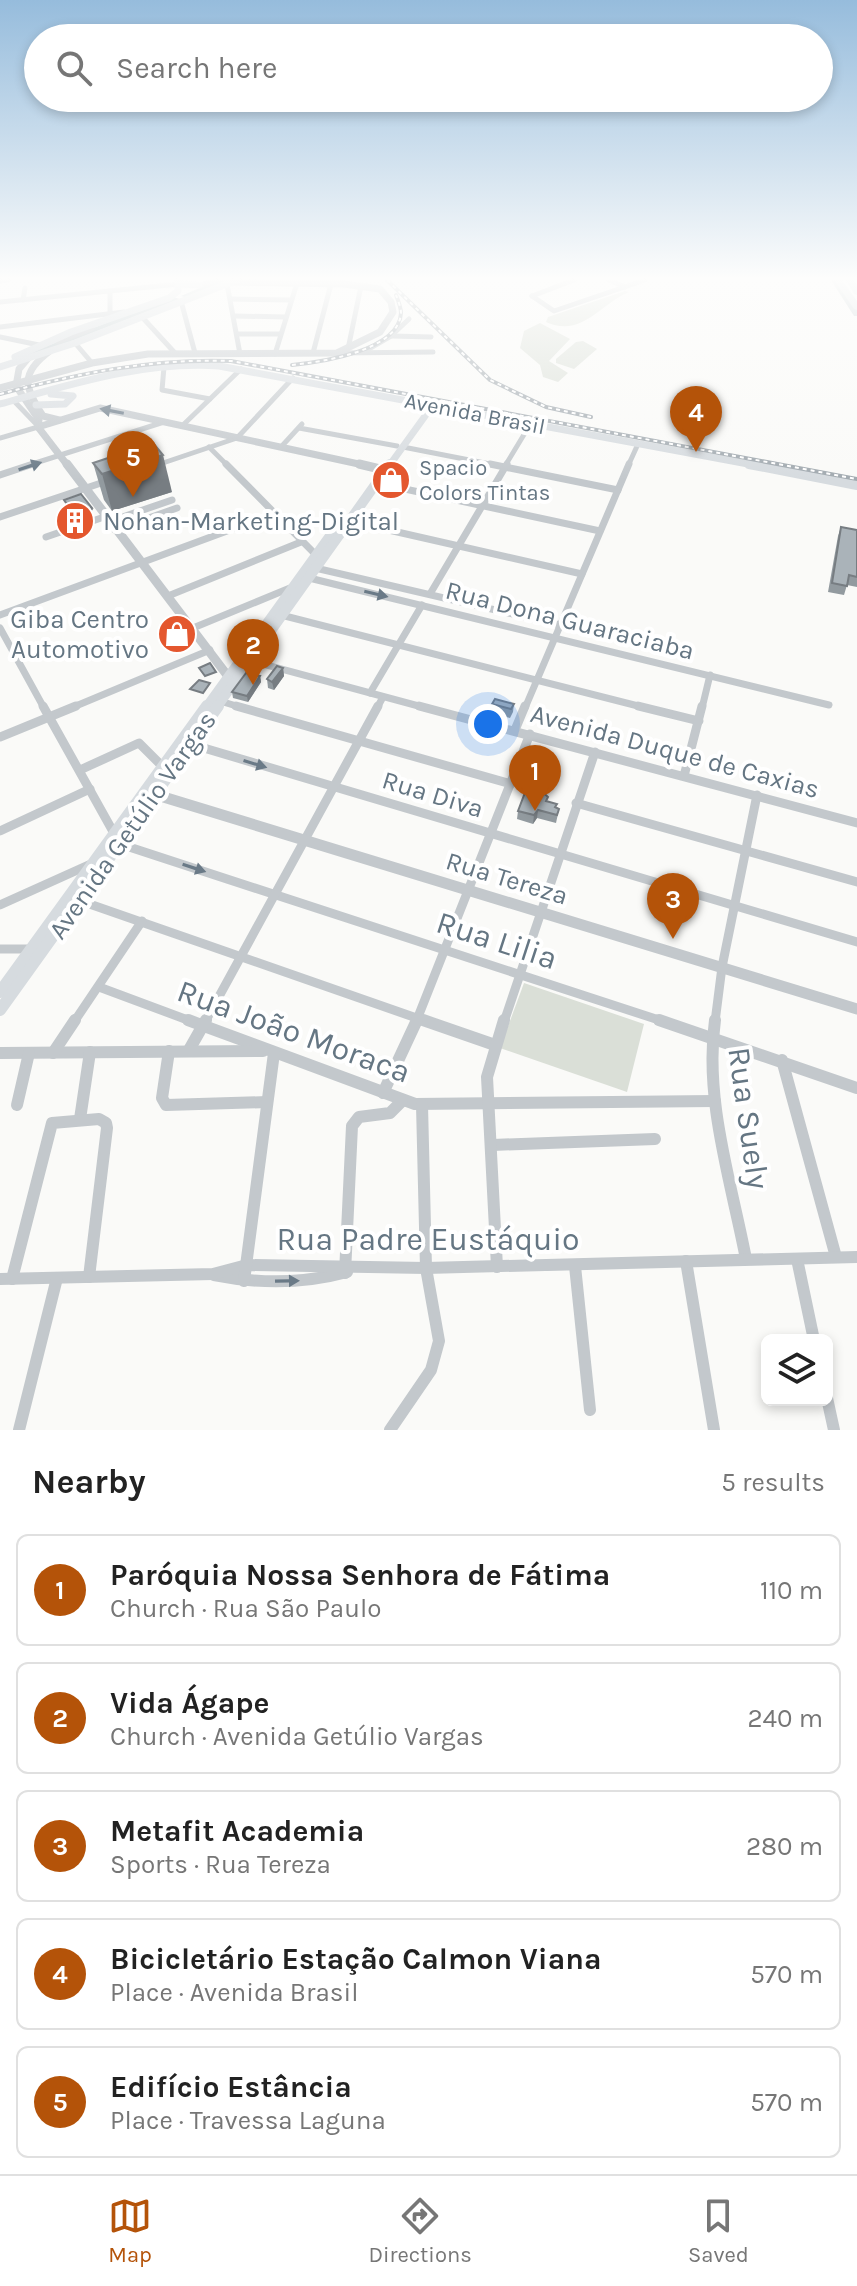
<!DOCTYPE html>
<html lang="en">
<head>
<meta charset="utf-8">
<style>
  :root { --surface:#fff; --page:#f2f2f2; --text:#222; --muted:#767676; --line:#e0e0e0; --accent:#b45309 }
  body { margin:0; font-family:Karla,sans-serif; background:var(--page); color:var(--text) }
  .controls { position:absolute; right:24px; bottom:24px; display:grid; overflow:hidden; border-radius:12px; box-shadow:0 4px 12px #0003 }
  .controls button { width:72px; height:72px; display:grid; place-items:center; padding:0; border:0; border-bottom:2px solid var(--line); background:var(--surface); color:var(--text); font:40px sans-serif }
  .you { position:absolute; left:488px; top:724px; width:28px; height:28px; margin:-20px; border:6px solid #fff; border-radius:50%; background:#1a73e8; box-shadow:0 0 0 12px #1a73e833 }
  .badge { display:grid; place-items:center; width:52px; height:52px; border-radius:50%; background:var(--accent); color:#fff; font-size:26px; font-weight:700 }
  .pin { position:absolute; translate:-50% -66px; filter:drop-shadow(0 2px 4px #0008) }
  .pin::after { content:''; position:absolute; top:42px; width:28px; height:24px; background:inherit; clip-path:polygon(0 0,100% 0,50% 100%) }
  .list { margin:0; padding:0; list-style:none }
  h2 { display:flex; justify-content:space-between; align-items:center; height:104px; margin:0; padding:0 32px; font-size:34px }
  h2 small { font-size:26px; font-weight:400; color:var(--muted) }
  .list li { display:grid; grid-template-columns:52px 1fr auto; gap:24px; align-items:center; box-sizing:border-box; height:112px; margin:0 16px 16px; padding:0 16px; border:2px solid var(--line); border-radius:12px }
  .list b { display:block; font-size:30px; white-space:nowrap }
  .list p { margin:0; font-size:26px; white-space:nowrap; color:var(--muted) }
  .list em { font-size:26px; font-style:normal; color:var(--muted) }
  .icon { flex:none; width:44px; height:44px; fill:none; stroke:currentColor; stroke-width:2; stroke-linecap:round; stroke-linejoin:round }
  .map { position:relative; flex:none; width:857px; height:1430px; overflow:hidden }
  .search { position:absolute; background:var(--surface); box-shadow:0 4px 12px #0003; left:24px; right:24px; top:24px; height:88px; display:flex; align-items:center; gap:20px; box-sizing:border-box; padding:0 28px; border-radius:44px; color:var(--muted); font-size:30px }
  .sheet { height:744px; background:var(--surface) }
  nav { display:flex; justify-content:space-around; align-items:center; box-sizing:border-box; height:112px; border-top:2px solid var(--line); background:var(--surface); font-size:22px; color:var(--muted) }
  nav a { display:grid; justify-items:center; gap:4px }
  nav .on { color:var(--accent) }
  .map>svg:first-child { display:block }
</style>
</head>
<body>
<div class="map">
<svg width="857" height="1430" viewBox="0 0 857 1430">
  <rect width="100%" height="100%" fill="#fafaf8"/>
  <g fill="#dadfd7">
    <path d="M625,291L629,292C600,304 582,338 546,322L548,317Z"/>
    <polygon points="540,323 570,339 549,361 568,373 558,382 543,377 540,365 520,348 524,331"/>
    <polygon points="583,341 597,349 574,369 556,363 556,359 576,342"/>
    <polygon points="524,983 644,1024 627,1092 500,1048"/>
  </g>
  <g fill="none" stroke-linecap="round" stroke-linejoin="round">
    <g fill="#bbc7cb" fill-rule="evenodd">
      <polygon points="218,280 228,280 188,298 181,296"/>
      <polygon points="831,280 838,280 857,309 857,316 854,316"/>
      <polygon points="173,297 180,299 23,360 16,358"/>
    </g>
    <g stroke="#c3c8cc" stroke-width="5">
      <polyline points="609,280 625,287"/>
      <polyline points="0,281 8,280"/>
      <polyline points="227,284 240,354"/>
      <polyline points="199,285 219,280"/>
      <polyline points="110,291 110,314"/>
      <polyline points="532,296 554,311 645,280"/>
      <polyline points="532,296 574,280"/>
      <polyline points="231,299 291,300"/>
      <polyline points="23,300 25,288"/>
      <polyline points="181,301 195,353"/>
      <polyline points="0,302 179,284"/>
      <polyline points="235,316 286,317"/>
      <polyline points="142,317 175,353"/>
      <polyline points="0,327 124,312"/>
      <polyline points="237,334 280,334"/>
      <polyline points="392,336 431,337"/>
      <polyline points="0,337 39,345"/>
      <polyline points="75,343 92,363"/>
      <polyline points="348,349 361,286"/>
      <polyline points="367,350 391,336 409,319"/>
      <polyline points="313,353 331,284"/>
      <polyline points="338,353 433,352"/>
      <polyline points="275,354 298,280"/>
      <polyline points="164,367 162,390 210,399"/>
      <polyline points="13,400 38,426"/>
      <polyline points="182,426 241,369"/>
      <polyline points="299,428 397,446"/>
      <polyline points="0,438 38,427"/>
      <polyline points="209,447 228,466"/>
      <polyline points="281,447 302,424"/>
      <polyline points="403,447 500,466"/>
      <polyline points="157,465 237,438 293,378"/>
      <polyline points="26,466 164,422"/>
      <polyline points="505,466 531,423"/>
      <polyline points="628,466 638,444"/>
    </g>
    <g stroke="#c3c8cc" stroke-width="7">
      <polyline points="226,464 318,557"/>
      <polyline points="490,464 618,490"/>
      <polyline points="0,475 33,464"/>
      <polyline points="377,483 600,531"/>
      <polyline points="0,517 110,480"/>
      <polyline points="349,521 582,574"/>
      <polyline points="63,522 76,536"/>
      <polyline points="108,522 172,500"/>
      <polyline points="115,530 177,508"/>
      <polyline points="46,537 104,517"/>
      <polyline points="311,567 560,625"/>
      <polyline points="305,577 829,705"/>
      <polyline points="430,594 507,464"/>
      <polyline points="168,596 301,542"/>
      <polyline points="0,615 273,514"/>
      <polyline points="281,615 646,708"/>
      <polyline points="0,628 44,708"/>
      <polyline points="193,628 290,588"/>
      <polyline points="248,660 426,708"/>
      <polyline points="370,693 422,605"/>
      <polyline points="220,701 243,708"/>
      <polyline points="71,708 210,650"/>
      <polyline points="377,708 383,697"/>
      <polyline points="525,708 629,464"/>
      <polyline points="702,708 710,675"/>
    </g>
    <g stroke="#c3c8cc" stroke-width="9">
      <polyline points="43,706 120,844 665,1022"/>
      <polyline points="236,706 511,784"/>
      <polyline points="419,706 857,823"/>
      <polyline points="638,706 699,721"/>
      <polyline points="515,730 525,706"/>
      <polyline points="0,737 76,706"/>
      <polyline points="187,743 857,942"/>
      <polyline points="80,770 139,743 162,766"/>
      <polyline points="684,776 702,706"/>
      <polyline points="576,803 857,882"/>
      <polyline points="0,831 90,789"/>
      <polyline points="78,900 428,1022"/>
      <polyline points="0,905 93,863"/>
      <polyline points="0,949 31,949"/>
      <polyline points="99,987 193,1022"/>
      <polyline points="74,1022 142,921"/>
      <polyline points="205,1022 378,706"/>
      <polyline points="416,1022 530,734"/>
      <polyline points="504,1022 595,752"/>
      <polyline points="715,1022 722,967 757,795"/>
    </g>
    <g stroke="#c3c8cc" stroke-width="12">
      <polyline points="188,1020 415,1104 715,1101"/>
      <polyline points="423,1020 495,1045"/>
      <polyline points="659,1020 857,1088"/>
      <path d="M715,1020C704,1099 731,1181 746,1259"/>
      <polyline points="189,1050 206,1020"/>
      <polyline points="169,1051 162,1098 166,1105 267,1102"/>
      <polyline points="0,1053 263,1051"/>
      <polyline points="53,1053 75,1020"/>
      <polyline points="782,1060 836,1257"/>
      <polyline points="383,1093 417,1020"/>
      <polyline points="17,1105 29,1053"/>
      <polyline points="80,1119 90,1052"/>
      <polyline points="493,1145 655,1139"/>
      <polyline points="797,1259 814,1340"/>
      <polyline points="686,1261 714,1430"/>
      <polyline points="575,1266 590,1410"/>
      <polyline points="497,1267 487,1077 504,1020"/>
      <polyline points="345,1273 352,1126 359,1117 390,1113 402,1101"/>
      <path d="M214,1275C259,1284 303,1284 347,1272"/>
      <polyline points="0,1279 213,1274 247,1265 426,1268 857,1257"/>
      <polyline points="12,1279 52,1123 99,1119 106,1123 107,1128 89,1277"/>
      <polyline points="244,1281 274,1053"/>
      <polyline points="827,1398 834,1430"/>
      <polyline points="19,1430 57,1278"/>
      <polyline points="390,1430 431,1370 439,1341 426,1268 422,1105"/>
    </g>
    <g stroke="#c3c8cc" stroke-width="7">
      <polyline points="58,341 91,328"/>
      <path d="M50,351C20,373 24,387 43,416L59,420"/>
      <polyline points="30,356 19,369 16,386 39,420 38,427 68,466"/>
      <polyline points="0,388 92,363 148,354 337,353 380,332 393,312 391,302 380,289 344,284 231,282"/>
      <polyline points="38,427 100,408 368,466"/>
    </g>
    <g stroke="#c3c8cc" stroke-width="9">
      <polyline points="67,464 227,675"/>
      <polyline points="359,464 380,469"/>
    </g>
    <polyline stroke="#c3c8cc" stroke-width="11" points="147,792 857,1009"/>
    <g stroke="#d6dbdf" stroke-width="7">
      <polyline points="179,284 199,285"/>
      <polyline points="15,357 71,332 169,298 178,291 178,280"/>
      <polyline points="0,367 75,343 237,280"/>
      <path d="M0,404C72,384 144,361 219,366L759,466"/>
      <polyline points="36,405 65,404 73,396 51,394"/>
      <polyline points="389,466 433,405"/>
    </g>
    <g stroke="#d6dbdf" stroke-width="10">
      <polyline points="749,464 857,485"/>
      <polyline points="206,708 335,529"/>
      <polyline points="216,708 390,464"/>
    </g>
    <g stroke="#d6dbdf" stroke-width="12">
      <polyline points="0,992 207,706"/>
      <polyline points="0,1010 218,706"/>
    </g>
    <g fill="#d6dbdf" fill-rule="evenodd">
      <polygon points="834,280 842,280 857,301 857,310 854,309"/>
      <polygon points="846,280 854,280 857,285 857,295 854,294"/>
    </g>
    <g stroke="#a2aab0" stroke-width="4">
      <g id="rail">
        <polyline points="387,280 490,380 546,407 591,417"/>
        <path d="M292,365C321,362 399,351 401,313C401,308 398,300 396,295"/>
        <path d="M0,394C77,374 151,358 231,361L857,479"/>
      </g>
    </g>
    <use href="#rail" stroke="#fff" stroke-width="2" stroke-dasharray="4" stroke-linecap="butt"/>
  </g>
  <g fill="#929a9f">
    <polygon points="93,463 172,492 112,511 104,500"/>
    <polygon points="841,527 857,530 857,587 847,585 844,595 828,592 838,536"/>
    <polygon points="283,668 284,676 274,690 268,688 267,679"/>
    <polygon points="260,676 261,682 248,702 233,698 232,692"/>
    <polygon points="492,704 514,704 513,712 510,718 492,713"/>
    <polygon points="548,801 559,809 556,823 537,818 533,824 517,819 518,811"/>
  </g>
  <g fill="#777d82">
    <polygon points="163,455 172,492 112,511 102,474"/>
    <polygon points="92,508 93,510 74,516 74,514"/>
    <polygon points="283,668 284,676 274,690 272,682"/>
    <polygon points="260,676 261,682 248,702 247,696"/>
    <polygon points="538,810 537,818 533,824 534,815"/>
  </g>
  <g fill="#aab3b9" stroke="#777d82" stroke-width="2">
    <polygon points="153,443 163,455 102,474 93,463"/>
    <polygon points="81,494 92,508 74,514 64,500"/>
    <polygon points="841,527 857,530 857,577 849,575 847,586 832,583"/>
    <polygon points="210,663 216,672 205,676 199,668"/>
    <polygon points="277,666 283,668 272,682 267,679"/>
    <polygon points="246,673 260,676 247,696 232,692"/>
    <polygon points="199,680 210,683 203,693 190,689"/>
    <polygon points="495,699 514,704 511,709 492,704"/>
    <polygon points="538,788 548,797 546,801 557,804 555,807 559,809 557,815 538,810 534,815 518,811 526,790"/>
  </g>
  <defs><path id="oneway-solid" d="M-6-.8H1V-3.2L6.5 0L1 3.2V.8H-6Z" transform="scale(2)"/></defs>
  <g fill="#6a7a87">
    <use href="#oneway-solid" transform="translate(112 411) rotate(-169)"/>
    <use href="#oneway-solid" transform="translate(30 466) rotate(-18)"/>
    <use href="#oneway-solid" transform="translate(376 594) rotate(13)"/>
    <use href="#oneway-solid" transform="translate(255 764) rotate(17)"/>
    <use href="#oneway-solid" transform="translate(194 868) rotate(18)"/>
    <use href="#oneway-solid" transform="translate(287 1281) rotate(-1)"/>
  </g>
  <linearGradient id="sky" x2="0" y2="1"><stop stop-color="#96bcdc"/><stop offset="0.58" stop-color="#fdfdfc"/><stop offset="1" stop-color="#fdfdfc" stop-opacity="0"/></linearGradient>
  <rect width="857" height="480" fill="url(#sky)"/>
  <defs>
    <g id="shop-disc" transform="scale(2)"><circle r="9.5" fill="#e4572e" stroke="#fff"/><path d="M-5-2.5h2.3a2.7 3.5 0 0 1 5.4 0H5L5.5 6h-11ZM-1.5-2.5h3a1.5 2.3 0 0 0-3 0Z" fill="#fff"/></g>
    <g id="building-disc" transform="scale(2)"><circle r="9.5" fill="#e4572e" stroke="#fff"/><path d="M-4-6H4V6H1V3H-1V6H-4ZM-2.5-4.3h1.7v1.8h-1.7ZM.8-4.3h1.7v1.8H.8ZM-2.5-1h1.7V.8h-1.7ZM.8-1h1.7V.8H.8Z" fill="#fff"/></g>
  </defs>
  <g fill-rule="evenodd">
    <use href="#shop-disc" x="391" y="480"/>
    <use href="#building-disc" x="75" y="521"/>
    <use href="#shop-disc" x="177" y="634"/>
  </g>
  <g text-anchor="middle" stroke-width="8" stroke-linejoin="round" paint-order="stroke">
    <g font-size="22" fill="#657683" stroke="#fff">
      <text transform="translate(475 413) rotate(11)" y="8">Avenida Brasil</text>
    </g>
    <g font-size="22" fill="#657683" stroke="#fff" text-anchor="start">
      <text x="419" y="475">Spacio<tspan x="419" dy="25">Colors Tintas</tspan></text>
    </g>
    <g font-size="26" fill="#657683" stroke="#fff" text-anchor="start">
      <text x="103" y="530">Nohan-Marketing-Digital</text>
      <text x="149" y="628" text-anchor="end">Giba Centro<tspan x="149" dy="30">Automotivo</tspan></text>
    </g>
    <g font-size="26" fill="#657683" stroke="#fff">
      <text transform="translate(570 620) rotate(14)" y="9">Rua Dona Guaraciaba</text>
      <text transform="translate(675 751) rotate(15)" y="9">Avenida Duque de Caxias</text>
      <text transform="translate(433 794) rotate(17)" y="9">Rua Diva</text>
      <text transform="translate(132 825) rotate(-55)" y="9">Avenida Getúlio Vargas</text>
      <text transform="translate(507 878) rotate(17)" y="9">Rua Tereza</text>
    </g>
    <g font-size="32" fill="#657683" stroke="#fff">
      <text transform="translate(497 940) rotate(18)" y="11">Rua Lilia</text>
      <text transform="translate(294 1031) rotate(20)" y="11">Rua João Moraca</text>
      <text transform="translate(749 1118) rotate(82)" y="11">Rua Suely</text>
      <text x="428" y="1250">Rua Padre Eustáquio</text>
    </g>
  </g>
</svg>
<div class="controls">
<button><svg class="icon" aria-label="layers" viewBox="0 0 24 24"><path d="M12 4l9 5-9 5-9-5zM3 14l9 5 9-5"/></svg></button>
</div>
<div class="you"></div>
<div class="pin badge" style="left:535px;top:811px">1</div>
<div class="pin badge" style="left:253px;top:685px">2</div>
<div class="pin badge" style="left:673px;top:939px">3</div>
<div class="pin badge" style="left:696px;top:452px">4</div>
<div class="pin badge" style="left:133px;top:497px">5</div>
<div class="search"><svg class="icon" aria-label="search" viewBox="0 0 24 24"><circle cx="10" cy="10" r="6"/><path d="M15 15l6 6"/></svg>Search here</div>
</div>
<section class="sheet">
<h2>Nearby<small>5 results</small></h2>
<ul class="list">
<li><span class="badge">1</span><div><b>Paróquia Nossa Senhora de Fátima</b><p>Church · Rua São Paulo</p></div><em>110 m</em></li>
<li><span class="badge">2</span><div><b>Vida Ágape</b><p>Church · Avenida Getúlio Vargas</p></div><em>240 m</em></li>
<li><span class="badge">3</span><div><b>Metafit Academia</b><p>Sports · Rua Tereza</p></div><em>280 m</em></li>
<li><span class="badge">4</span><div><b>Bicicletário Estação Calmon Viana</b><p>Place · Avenida Brasil</p></div><em>570 m</em></li>
<li><span class="badge">5</span><div><b>Edifício Estância</b><p>Place · Travessa Laguna</p></div><em>570 m</em></li>
</ul>
</section>
<nav>
<a class="on"><svg class="icon" aria-label="map" viewBox="0 0 24 24"><path d="M3 6l6-2 6 2 6-2v14l-6 2-6-2-6 2zM9 4v14M15 6v14"/></svg>Map</a>
<a><svg class="icon" aria-label="directions" viewBox="0 0 24 24"><path d="M12 3l9 9-9 9-9-9zM9 14v-3h6M13 9l2 2-2 2"/></svg>Directions</a>
<a><svg class="icon" aria-label="saved" viewBox="0 0 24 24"><path d="M7 4h10v16l-5-4-5 4z"/></svg>Saved</a>
</nav>
</body>
</html>
